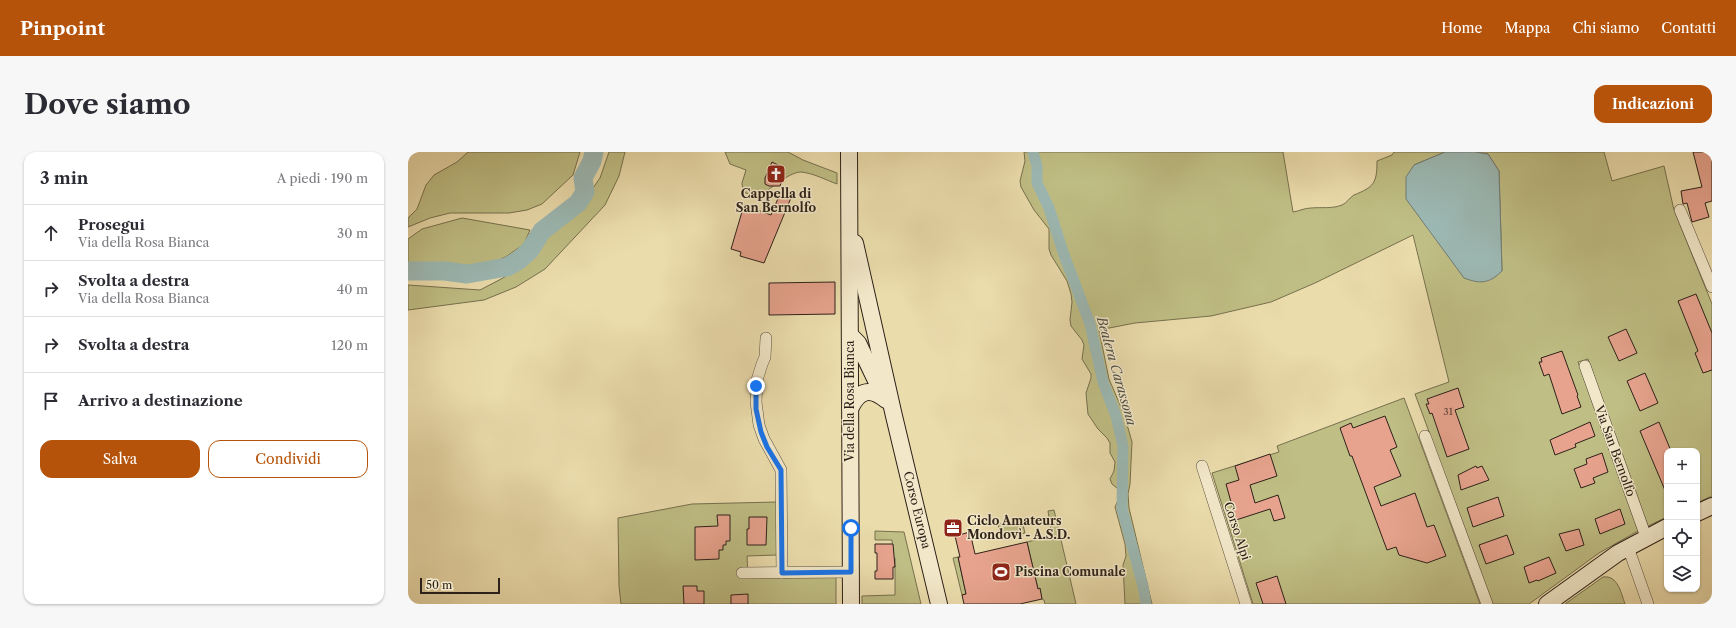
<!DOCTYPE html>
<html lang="it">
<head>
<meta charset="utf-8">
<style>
  :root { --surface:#fff; --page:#f7f7f7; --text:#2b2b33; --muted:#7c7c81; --line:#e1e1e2; --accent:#b45309 }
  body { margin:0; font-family:"Libre Caslon Text",serif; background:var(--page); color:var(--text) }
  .controls { position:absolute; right:12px; bottom:12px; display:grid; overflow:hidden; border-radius:8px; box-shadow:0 1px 3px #0004 }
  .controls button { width:36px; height:36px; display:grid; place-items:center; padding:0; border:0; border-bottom:1px solid var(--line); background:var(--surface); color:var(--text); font:20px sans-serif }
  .scale { position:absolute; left:12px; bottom:10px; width:80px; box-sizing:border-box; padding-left:4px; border:2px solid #2d2119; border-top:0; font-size:11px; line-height:14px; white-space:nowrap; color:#2d2119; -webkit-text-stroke:3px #f2e8c9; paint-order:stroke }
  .stop { position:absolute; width:12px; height:12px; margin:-9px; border:3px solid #1a73e8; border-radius:50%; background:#fff }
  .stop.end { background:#1a73e8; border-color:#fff; box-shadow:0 1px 4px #0008 }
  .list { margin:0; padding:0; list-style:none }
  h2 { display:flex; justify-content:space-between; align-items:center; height:52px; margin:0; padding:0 16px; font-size:17px }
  h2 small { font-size:13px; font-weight:400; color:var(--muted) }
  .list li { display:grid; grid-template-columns:26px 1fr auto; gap:12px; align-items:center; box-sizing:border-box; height:56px; padding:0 16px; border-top:1px solid var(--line) }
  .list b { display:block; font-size:15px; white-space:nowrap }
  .list p { margin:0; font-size:13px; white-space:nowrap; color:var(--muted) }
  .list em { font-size:13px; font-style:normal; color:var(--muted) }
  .actions { display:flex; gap:8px; padding:12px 16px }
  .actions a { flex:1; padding:9px 0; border:1px solid var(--accent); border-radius:12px; text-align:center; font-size:14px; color:var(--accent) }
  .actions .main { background:var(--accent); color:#fff }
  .icon { flex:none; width:22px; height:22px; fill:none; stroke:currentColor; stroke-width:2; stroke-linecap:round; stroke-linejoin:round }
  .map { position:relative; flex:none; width:1304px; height:452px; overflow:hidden; border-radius:12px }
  header { display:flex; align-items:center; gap:24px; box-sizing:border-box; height:56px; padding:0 20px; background:var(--accent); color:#fff }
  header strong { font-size:19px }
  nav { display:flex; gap:22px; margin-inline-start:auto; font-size:14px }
  .intro { display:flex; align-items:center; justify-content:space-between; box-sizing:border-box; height:96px; padding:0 24px }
  h1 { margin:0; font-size:28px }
  .button { padding:10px 18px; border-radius:12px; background:var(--accent); color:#fff; font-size:14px; font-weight:700 }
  main { display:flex; gap:24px; padding:0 24px }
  aside { flex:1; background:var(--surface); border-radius:12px; box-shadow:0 1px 3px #0004 }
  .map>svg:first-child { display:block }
</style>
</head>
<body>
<header>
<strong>Pinpoint</strong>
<nav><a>Home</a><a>Mappa</a><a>Chi siamo</a><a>Contatti</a></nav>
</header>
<div class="intro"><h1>Dove siamo</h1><a class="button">Indicazioni</a></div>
<main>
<aside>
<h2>3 min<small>A piedi · 190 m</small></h2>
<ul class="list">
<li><svg class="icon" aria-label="ahead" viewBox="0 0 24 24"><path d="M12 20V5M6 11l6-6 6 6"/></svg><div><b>Prosegui</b><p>Via della Rosa Bianca</p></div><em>30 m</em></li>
<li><svg class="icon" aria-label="right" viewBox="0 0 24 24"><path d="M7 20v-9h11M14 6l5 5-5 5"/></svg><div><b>Svolta a destra</b><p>Via della Rosa Bianca</p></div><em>40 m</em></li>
<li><svg class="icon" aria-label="right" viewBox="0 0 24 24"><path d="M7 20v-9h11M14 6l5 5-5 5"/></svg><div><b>Svolta a destra</b></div><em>120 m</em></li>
<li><svg class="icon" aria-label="arrive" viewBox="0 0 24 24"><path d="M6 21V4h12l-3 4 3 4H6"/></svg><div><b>Arrivo a destinazione</b></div></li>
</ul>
<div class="actions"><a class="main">Salva</a><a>Condividi</a></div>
</aside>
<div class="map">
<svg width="1304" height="452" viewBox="0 0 1304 452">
  <rect width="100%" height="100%" fill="#ebdcac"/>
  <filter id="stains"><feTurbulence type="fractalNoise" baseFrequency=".005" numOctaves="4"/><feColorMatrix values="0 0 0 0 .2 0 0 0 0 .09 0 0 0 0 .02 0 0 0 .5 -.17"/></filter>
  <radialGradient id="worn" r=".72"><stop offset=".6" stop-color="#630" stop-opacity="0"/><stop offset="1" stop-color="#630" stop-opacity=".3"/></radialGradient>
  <g fill="#bfbe84" stroke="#76704e">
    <polygon points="60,0 172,0 165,23 134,52 119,58 101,61 42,61 22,66 0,75 0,66 9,57 18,33 26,23 49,10"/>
    <polygon points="201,0 217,0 211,24 197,53 137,117 108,135 76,148 0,158 0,133 72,138 95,126 118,111 136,85 167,59 175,50 192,26"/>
    <path d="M317,0H380L395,8L429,21V32C418,28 405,21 393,20C381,20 361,38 350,45L335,40L334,31L338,18L322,12Z"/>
    <path d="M616,0H875L885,60C891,59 897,56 903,56C913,55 924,57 934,53C939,51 942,45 946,43C966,35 969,31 969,9L984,3L986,0H1037L1006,13L1094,119L1091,19L1080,2L1067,0H1196L1204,29L1256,14L1266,58L1304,152V344L1289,351V299H1259V365L1240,374L1180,207L1170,210L1230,379L1191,401L1121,452H1085L1007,242L1041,230L1005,83L907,131L863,150L803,164L727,171L691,178L701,227L716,262L724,290L722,332L720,342L721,356L744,452H717L715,413L718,404L717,392L707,355L711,346L710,337L704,332L702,327L706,319L707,310L702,301V291L699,286L690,277L680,262L678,241L683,226V222L674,207L676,193L674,188L663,174L662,168L664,150L663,142L659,129L643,103L641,97V77L626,58L613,35L612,29L617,9Z"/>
    <polygon points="54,66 122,78 116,92 99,104 78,115 57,119 38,115 8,117 0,115 0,87 14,77"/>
    <polygon points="996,246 1072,452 845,452 804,321 871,300 869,294"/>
    <polygon points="369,350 369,403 339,404 340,425 428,424 428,452 213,452 211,434 210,366 284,352"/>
    <polygon points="646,358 668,452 637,452 636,448 634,447 632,437 630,437 619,390 639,385 643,378 640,359"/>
    <polygon points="614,369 617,381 593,387 590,372"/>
    <polygon points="467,379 496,380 513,452 454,452 454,444 487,443 487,406 485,406 484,388 467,388"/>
    <polygon points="550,405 558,442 554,443 545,406"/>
    <path d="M1195,425C1210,423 1213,441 1217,452H1157Z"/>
  </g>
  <path fill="#9cb9b4" stroke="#707c76" d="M1037,0H1067L1080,2L1091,19L1094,119C1081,132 1072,132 1056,126L998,47V25L1006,13Z"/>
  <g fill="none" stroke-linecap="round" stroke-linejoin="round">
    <polyline stroke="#9cb9b4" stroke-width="11" points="625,0 629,14 629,31 641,56 655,100 682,172 695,230 708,264 715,294 714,357 735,434 738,452"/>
    <polyline stroke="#9cb9b4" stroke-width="19" points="0,119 37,119 59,122 99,115 111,108 122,98 134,79 170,51 177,40 175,26 184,9 186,0"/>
  </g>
  <g fill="#e7a38e" stroke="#2d2119">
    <polygon points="1285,0 1304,0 1304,49 1297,51 1301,65 1284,70 1279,51 1275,52 1273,39 1294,35"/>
    <polygon points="364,10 374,15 372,18 377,21 372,34 361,34 357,32 357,26"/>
    <polygon points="374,37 385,41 356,111 332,104 333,100 323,97 336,53 363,63"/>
    <polygon points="427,130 427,162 361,163 361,131"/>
    <polygon points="1288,142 1304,181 1304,218 1295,221 1287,201 1290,199 1270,149"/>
    <polygon points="1218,177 1229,201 1211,209 1200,185"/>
    <polygon points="1154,199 1170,243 1169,244 1173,255 1154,262 1141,222 1136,224 1131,210 1134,210 1133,206"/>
    <polygon points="1237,221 1250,251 1232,259 1219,229"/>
    <polygon points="1050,236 1056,255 1047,258 1061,297 1039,305 1024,261 1022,262 1018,252 1021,252 1019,247"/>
    <polygon points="977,264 989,295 982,298 993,324 966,335 973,354 1007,341 1019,375 1026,373 1038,404 1019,411 991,403 988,395 979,398 944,304 942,304 932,276 943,271 945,276"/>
    <polygon points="1182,270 1187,284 1167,292 1168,295 1147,303 1142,288"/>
    <polygon points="1251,270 1263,299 1259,299 1259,343 1232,279"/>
    <polygon points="1194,301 1200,320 1185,326 1187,331 1173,336 1166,317 1179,312 1178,307"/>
    <polygon points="862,302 869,324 842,333 847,351 870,343 877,366 866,369 862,357 828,368 818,332 831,328 827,314"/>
    <polygon points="1068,314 1069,316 1074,314 1081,328 1053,338 1050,323"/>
    <polygon points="1090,345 1096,364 1065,375 1059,356"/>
    <polygon points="1212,357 1217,372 1192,382 1187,367"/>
    <polygon points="309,363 322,363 322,389 318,389 318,393 315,393 315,398 311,398 311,407 287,408 287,375 310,374"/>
    <polygon points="341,365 359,365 358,393 339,393 339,377 341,377"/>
    <polygon points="1171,377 1176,393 1158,399 1151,382"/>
    <polygon points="562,380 567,402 619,390 630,437 632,436 634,447 612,452 556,452 554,443 558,442 550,405 552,405 547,384"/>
    <polygon points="1099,383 1106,402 1078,412 1071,393"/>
    <polygon points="467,392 485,392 487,415 485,415 485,427 467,427 467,419 469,419 469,401 467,401"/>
    <polygon points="1141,405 1148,421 1130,429 1129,428 1121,431 1116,415"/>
    <polygon points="869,424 878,452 855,452 848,431"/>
    <polygon points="275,434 289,434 289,439 296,439 296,452 276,452"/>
    <polygon points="340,442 340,452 323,452 323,443"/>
  </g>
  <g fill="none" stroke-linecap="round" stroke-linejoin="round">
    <g stroke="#5c503e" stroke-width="12">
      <g id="street">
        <polyline points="1272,58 1304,135"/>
        <polyline points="358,186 357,205 354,212 349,228 348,250 351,273 356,287 373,318 374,421"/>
        <polyline points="1177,214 1238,385"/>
        <polyline points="1017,284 1079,452"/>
        <polyline points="794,314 838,452"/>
        <polyline points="1220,395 1240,452"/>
        <polyline points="334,421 443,420"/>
      </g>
    </g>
    <g stroke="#2d2119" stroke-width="18">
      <g id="secondary">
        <polyline points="441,0 443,452"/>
        <polyline points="447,91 486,264 531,452"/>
        <polyline points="442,183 450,191 474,241"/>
        <path d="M443,255C452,237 463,236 478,248"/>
        <polyline points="1289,361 1304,354"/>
        <polyline points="1139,452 1210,401 1259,375"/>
      </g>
    </g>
    <use href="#street" stroke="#f2e8c9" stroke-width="11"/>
    <use href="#secondary" stroke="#f2e8c9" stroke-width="16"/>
  </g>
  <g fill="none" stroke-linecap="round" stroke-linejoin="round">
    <polyline stroke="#1a73e8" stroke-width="5" points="348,234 348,257 353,280 359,295 373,318 374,421 443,420 443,376"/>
  </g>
  <defs>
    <g id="church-square" transform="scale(1)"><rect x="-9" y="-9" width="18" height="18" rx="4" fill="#8f2418" stroke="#f2e8c9"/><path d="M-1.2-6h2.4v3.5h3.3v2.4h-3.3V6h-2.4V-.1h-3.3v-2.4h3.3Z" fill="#fff"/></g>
    <g id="office-square" transform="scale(1)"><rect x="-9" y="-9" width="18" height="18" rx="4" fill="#8f2418" stroke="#f2e8c9"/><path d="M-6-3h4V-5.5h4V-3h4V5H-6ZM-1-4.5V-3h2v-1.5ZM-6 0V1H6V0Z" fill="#fff"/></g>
    <g id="stadium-square" transform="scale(1)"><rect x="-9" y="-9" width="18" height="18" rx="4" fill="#8f2418" stroke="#f2e8c9"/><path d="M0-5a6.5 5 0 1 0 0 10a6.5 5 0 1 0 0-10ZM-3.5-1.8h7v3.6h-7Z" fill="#fff"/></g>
  </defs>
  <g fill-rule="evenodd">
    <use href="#church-square" x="368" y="22"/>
    <use href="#office-square" x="545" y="376"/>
    <use href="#stadium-square" x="593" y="420"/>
  </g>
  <g text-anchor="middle" stroke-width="3" stroke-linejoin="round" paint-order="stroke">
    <g font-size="10" fill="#5c4236">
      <text x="1040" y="263">31</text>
    </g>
    <g font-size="12" font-weight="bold" fill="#2d2119" stroke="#f2e8c9" text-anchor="start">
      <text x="368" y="46" text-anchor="middle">Cappella di<tspan x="368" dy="14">San Bernolfo</tspan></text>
      <text x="559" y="373">Ciclo Amateurs<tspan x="559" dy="14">Mondovì - A.S.D.</tspan></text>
      <text x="607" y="424">Piscina Comunale</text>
    </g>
    <g font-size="12" fill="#2d2119" stroke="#f2e8c9">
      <text transform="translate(442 249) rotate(-90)" y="4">Via della Rosa Bianca</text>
      <text transform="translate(1207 299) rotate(70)" y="4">Via San Bernolfo</text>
      <text transform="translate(509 358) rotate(76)" y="4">Corso Europa</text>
      <text transform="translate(829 379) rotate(72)" y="4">Corso Alpi</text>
    </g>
    <g font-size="13" font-style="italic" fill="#4e4f48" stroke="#f2e8c9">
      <text transform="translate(709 219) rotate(74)" y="5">Bealera Carassona</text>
    </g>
  </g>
  <rect width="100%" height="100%" filter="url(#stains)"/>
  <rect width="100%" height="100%" fill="url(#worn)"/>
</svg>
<div class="controls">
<button>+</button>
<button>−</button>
<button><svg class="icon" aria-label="locate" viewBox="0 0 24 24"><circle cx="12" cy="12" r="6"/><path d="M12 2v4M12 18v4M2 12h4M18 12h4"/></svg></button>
<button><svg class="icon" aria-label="layers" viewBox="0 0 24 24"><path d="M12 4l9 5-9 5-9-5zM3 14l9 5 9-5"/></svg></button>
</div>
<div class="scale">50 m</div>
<div class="stop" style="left:443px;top:376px"></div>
<div class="stop end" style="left:348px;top:234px"></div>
</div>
</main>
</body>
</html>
